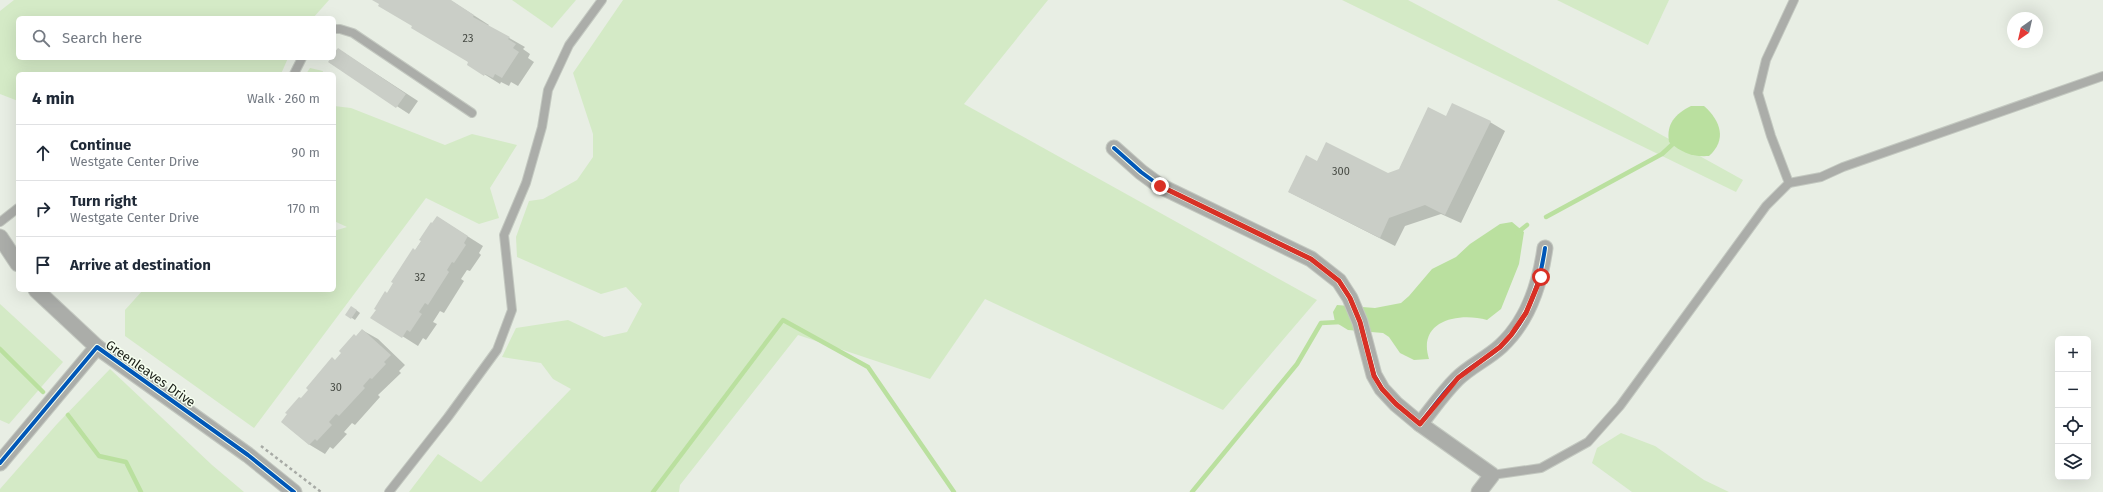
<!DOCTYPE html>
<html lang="en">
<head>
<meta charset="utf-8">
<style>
  :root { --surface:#fff; --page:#f6f6f7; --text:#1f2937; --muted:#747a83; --line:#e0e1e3 }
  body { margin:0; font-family:"Fira Sans",sans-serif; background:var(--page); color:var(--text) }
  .controls { position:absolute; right:12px; bottom:12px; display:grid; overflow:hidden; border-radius:6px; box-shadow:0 4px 16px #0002 }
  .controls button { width:36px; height:36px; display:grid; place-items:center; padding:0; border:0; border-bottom:1px solid var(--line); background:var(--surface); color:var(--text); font:20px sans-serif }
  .compass { position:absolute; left:2007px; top:12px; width:36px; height:36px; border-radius:50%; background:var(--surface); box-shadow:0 4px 16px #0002; rotate:214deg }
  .stop { position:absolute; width:12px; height:12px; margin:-9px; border:3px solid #d93025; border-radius:50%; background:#fff }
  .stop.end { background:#d93025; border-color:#fff; box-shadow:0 1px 4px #0008 }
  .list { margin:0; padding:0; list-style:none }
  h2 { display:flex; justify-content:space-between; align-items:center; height:52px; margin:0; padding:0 16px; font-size:17px }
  h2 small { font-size:13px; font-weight:400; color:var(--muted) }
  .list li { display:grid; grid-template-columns:26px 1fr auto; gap:12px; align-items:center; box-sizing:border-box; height:56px; padding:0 16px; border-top:1px solid var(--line) }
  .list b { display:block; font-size:15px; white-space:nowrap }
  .list p { margin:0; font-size:13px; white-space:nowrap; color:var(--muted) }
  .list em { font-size:13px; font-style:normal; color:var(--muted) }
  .icon { flex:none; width:22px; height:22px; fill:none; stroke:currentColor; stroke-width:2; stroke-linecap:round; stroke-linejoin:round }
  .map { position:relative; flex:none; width:2103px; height:492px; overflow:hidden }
  .search { position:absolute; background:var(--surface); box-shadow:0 4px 16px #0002; left:16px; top:16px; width:320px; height:44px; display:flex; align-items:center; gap:10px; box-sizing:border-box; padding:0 14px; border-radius:6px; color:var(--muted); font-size:15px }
  .panel { position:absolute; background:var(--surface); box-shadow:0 4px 16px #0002; left:16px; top:72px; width:320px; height:220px; border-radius:6px }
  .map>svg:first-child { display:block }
</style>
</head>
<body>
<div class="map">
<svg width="2103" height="492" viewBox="0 0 2103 492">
  <rect width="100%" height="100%" fill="#e8eee4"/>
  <g fill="#d4eac6">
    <polygon points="14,0 329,0 313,18 18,18 18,58 288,58 281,74 18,74 18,101 0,94 0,11"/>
    <polygon points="512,0 576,0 552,28"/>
    <polygon points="623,0 1048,0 964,104 1317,300 1223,410 985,299 930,379 798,335 680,485 679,492 409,492 438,454 481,482 571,389 553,379 541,363 502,357 516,328 568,320 604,337 627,332 642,304 626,287 601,294 517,257 516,237 529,201 543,199 577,180 593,157 593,134 573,73"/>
    <polygon points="1342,0 1408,0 1613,108 1743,180 1736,192"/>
    <polygon points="1557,0 1669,0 1648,45"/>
    <polygon points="310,68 323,71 322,74 306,74"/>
    <polygon points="334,106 351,108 445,145 472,134 517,145 490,188 499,218 479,224 426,198 254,428 125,336 125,310 143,290 334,290 334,231 347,227 334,221"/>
    <polygon points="0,304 63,362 9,424 0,420"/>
    <polygon points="110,369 212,465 244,492 0,492 0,489 57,424"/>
    <polygon points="1621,433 1655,446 1704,480 1729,492 1632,492 1592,463 1597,448"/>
  </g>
  <g fill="#bae09f">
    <path d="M1691,106H1704C1721,121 1727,140 1709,156C1691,157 1683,153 1669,142C1666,124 1675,114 1691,106Z"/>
    <path d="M1512,222L1524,232L1519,264L1501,309L1487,320C1458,312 1417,321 1429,359L1414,360L1400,353L1389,337L1383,333L1348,330L1335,322L1333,312L1337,305L1375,308L1401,303L1409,296L1432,269L1456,257L1470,244L1500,224Z"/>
  </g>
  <g fill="#0003">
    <polygon points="374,0 450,0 489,25 488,26 525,47 523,49 530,54 528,58 534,62 518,86 511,82 509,86 501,82 500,84 468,64 469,62"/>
    <polygon points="338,49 418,101 409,114 329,62 334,58"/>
    <polygon points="1446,117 1490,122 1505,131 1461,223 1441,214 1405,226 1395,246 1289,192 1318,162 1387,174 1400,170"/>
    <polygon points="437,217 483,246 479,253 481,255 470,271 467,270 461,279 464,281 444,313 440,311 433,322 437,324 426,340 423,338 418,346 372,317"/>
    <polygon points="355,309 360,313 355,320 346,314"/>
    <polygon points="362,330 378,339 405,365 399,371 401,373 378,395 380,397 355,425 352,423 344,432 347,434 333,449 330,447 325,454 310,445 282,422"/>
  </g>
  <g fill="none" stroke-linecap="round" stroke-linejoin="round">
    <g stroke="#bae09f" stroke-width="4.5">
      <polyline points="1546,217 1662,154 1676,141"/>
      <polyline points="1517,233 1527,225"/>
      <polyline points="0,349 43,392"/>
      <polyline points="68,415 99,456 126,462 141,492"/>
      <polyline points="653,492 783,320 868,367 954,492"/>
      <polyline points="1192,492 1297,364 1321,323 1340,322"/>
    </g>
  </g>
  <g fill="#cacec7">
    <polygon points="372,0 451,0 474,15 473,17 510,37 508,39 516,44 513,48 519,52 502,78 495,74 493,78 485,74 484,76 467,65 468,62 411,28 412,26 378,6 379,4"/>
    <polygon points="338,48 406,94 396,108 328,62 331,58 334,58 334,53"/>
    <polygon points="1452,103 1491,121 1445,215 1425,205 1389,218 1380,238 1288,192 1306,155 1317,161 1326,142 1388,173 1399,169 1428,107 1446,116"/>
    <polygon points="437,216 468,236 464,243 466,245 454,263 452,262 447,270 449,272 428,305 425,303 419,312 422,314 410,332 407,330 402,338 370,318 376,310 374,309 385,291 387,293 393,283 391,282 413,248 415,250 421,241 419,240 431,222 432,223"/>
    <polygon points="351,306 357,310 351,319 345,315"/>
    <polygon points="362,329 391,355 384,362 386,364 372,379 370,378 363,386 365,388 339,416 336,414 329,422 332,425 317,441 315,439 309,445 281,422 287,414 285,413 299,397 301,398 308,390 306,388 332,357 335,360 341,353 339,351 354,334 356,336"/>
  </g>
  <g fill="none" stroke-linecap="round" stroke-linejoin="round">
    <g stroke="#c3c8c0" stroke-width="10">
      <g id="service">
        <polyline points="334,29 340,29 353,33 472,113"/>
        <polyline points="294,74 302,58"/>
        <polyline points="1789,183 1821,177 1843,167 2103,76"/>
        <polyline points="0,222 18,208"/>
        <polyline points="1492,475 1541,468 1588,442 1620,406 1766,206 1789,183 1771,136 1758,93 1766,60 1794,0"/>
        <polyline points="389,492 448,417 497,350 512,310 504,235 526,183 542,127 548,90 569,45 602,0"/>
      </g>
    </g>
    <g stroke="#c3c8c0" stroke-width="17">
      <g id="minor">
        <path d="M1114,148L1141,172L1160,186L1311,259L1339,281L1350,298L1360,322L1374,375L1382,389L1396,404L1420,424C1432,409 1443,393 1457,379C1470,366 1487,359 1501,346C1529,320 1540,284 1545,248"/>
        <polyline points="0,237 18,264"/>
        <polyline points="36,290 97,347"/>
        <polyline points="1420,424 1492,475 1479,492"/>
        <polyline points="0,463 97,347 248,455 294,492"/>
      </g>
    </g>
    <polyline stroke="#a7aaa5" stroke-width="2.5" stroke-dasharray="3 3" stroke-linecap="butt" points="261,446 321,492"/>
    <use href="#service" stroke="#abada9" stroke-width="8"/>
    <use href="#minor" stroke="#abada9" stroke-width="15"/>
    <g stroke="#f6fff0" stroke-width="6">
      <g id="cycleway">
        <path d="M1114,148L1141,172L1160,186L1311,259L1339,281L1350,298L1360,322L1374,375L1382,389L1396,404L1420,424C1432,409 1443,393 1457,379C1470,366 1487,359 1501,346C1529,320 1540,284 1545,248"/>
        <polyline points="0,463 97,347 248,455 294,492"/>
      </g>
    </g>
    <use href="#cycleway" stroke="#0057b8" stroke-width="4"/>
  </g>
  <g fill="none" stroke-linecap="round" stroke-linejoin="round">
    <polyline stroke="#d93025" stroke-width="5" points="1160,186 1311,259 1339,281 1350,298 1360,322 1374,376 1382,389 1396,404 1420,424 1458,378 1500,347 1511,335 1526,313 1541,277"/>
  </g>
  <g text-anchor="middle" stroke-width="3" stroke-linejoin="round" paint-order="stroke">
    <g font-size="11" fill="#464a43">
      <text x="468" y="42">23</text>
      <text x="1341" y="175">300</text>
      <text x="420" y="281">32</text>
      <text x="336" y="391">30</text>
    </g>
    <g font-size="13" fill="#1a1e17" stroke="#f6fff0">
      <text transform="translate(151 373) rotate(35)" y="5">Greenleaves Drive</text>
    </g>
  </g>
</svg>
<div class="controls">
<button>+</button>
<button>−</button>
<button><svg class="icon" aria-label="locate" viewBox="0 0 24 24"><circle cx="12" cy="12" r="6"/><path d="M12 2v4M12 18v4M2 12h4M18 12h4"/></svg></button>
<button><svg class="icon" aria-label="layers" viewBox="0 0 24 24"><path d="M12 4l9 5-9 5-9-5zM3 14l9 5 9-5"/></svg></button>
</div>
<svg class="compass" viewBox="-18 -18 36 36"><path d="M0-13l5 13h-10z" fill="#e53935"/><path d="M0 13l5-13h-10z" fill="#747a83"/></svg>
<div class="stop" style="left:1541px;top:277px"></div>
<div class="stop end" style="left:1160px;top:186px"></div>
<div class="search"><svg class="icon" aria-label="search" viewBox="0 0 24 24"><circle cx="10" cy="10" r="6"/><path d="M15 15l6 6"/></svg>Search here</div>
<section class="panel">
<h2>4 min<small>Walk · 260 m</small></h2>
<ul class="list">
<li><svg class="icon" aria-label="ahead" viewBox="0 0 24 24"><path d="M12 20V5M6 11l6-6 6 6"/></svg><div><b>Continue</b><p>Westgate Center Drive</p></div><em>90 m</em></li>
<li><svg class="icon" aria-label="right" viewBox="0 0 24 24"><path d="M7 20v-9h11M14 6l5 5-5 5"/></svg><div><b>Turn right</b><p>Westgate Center Drive</p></div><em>170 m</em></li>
<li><svg class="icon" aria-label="arrive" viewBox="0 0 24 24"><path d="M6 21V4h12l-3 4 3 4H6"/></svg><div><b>Arrive at destination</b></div></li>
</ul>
</section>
</div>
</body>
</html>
